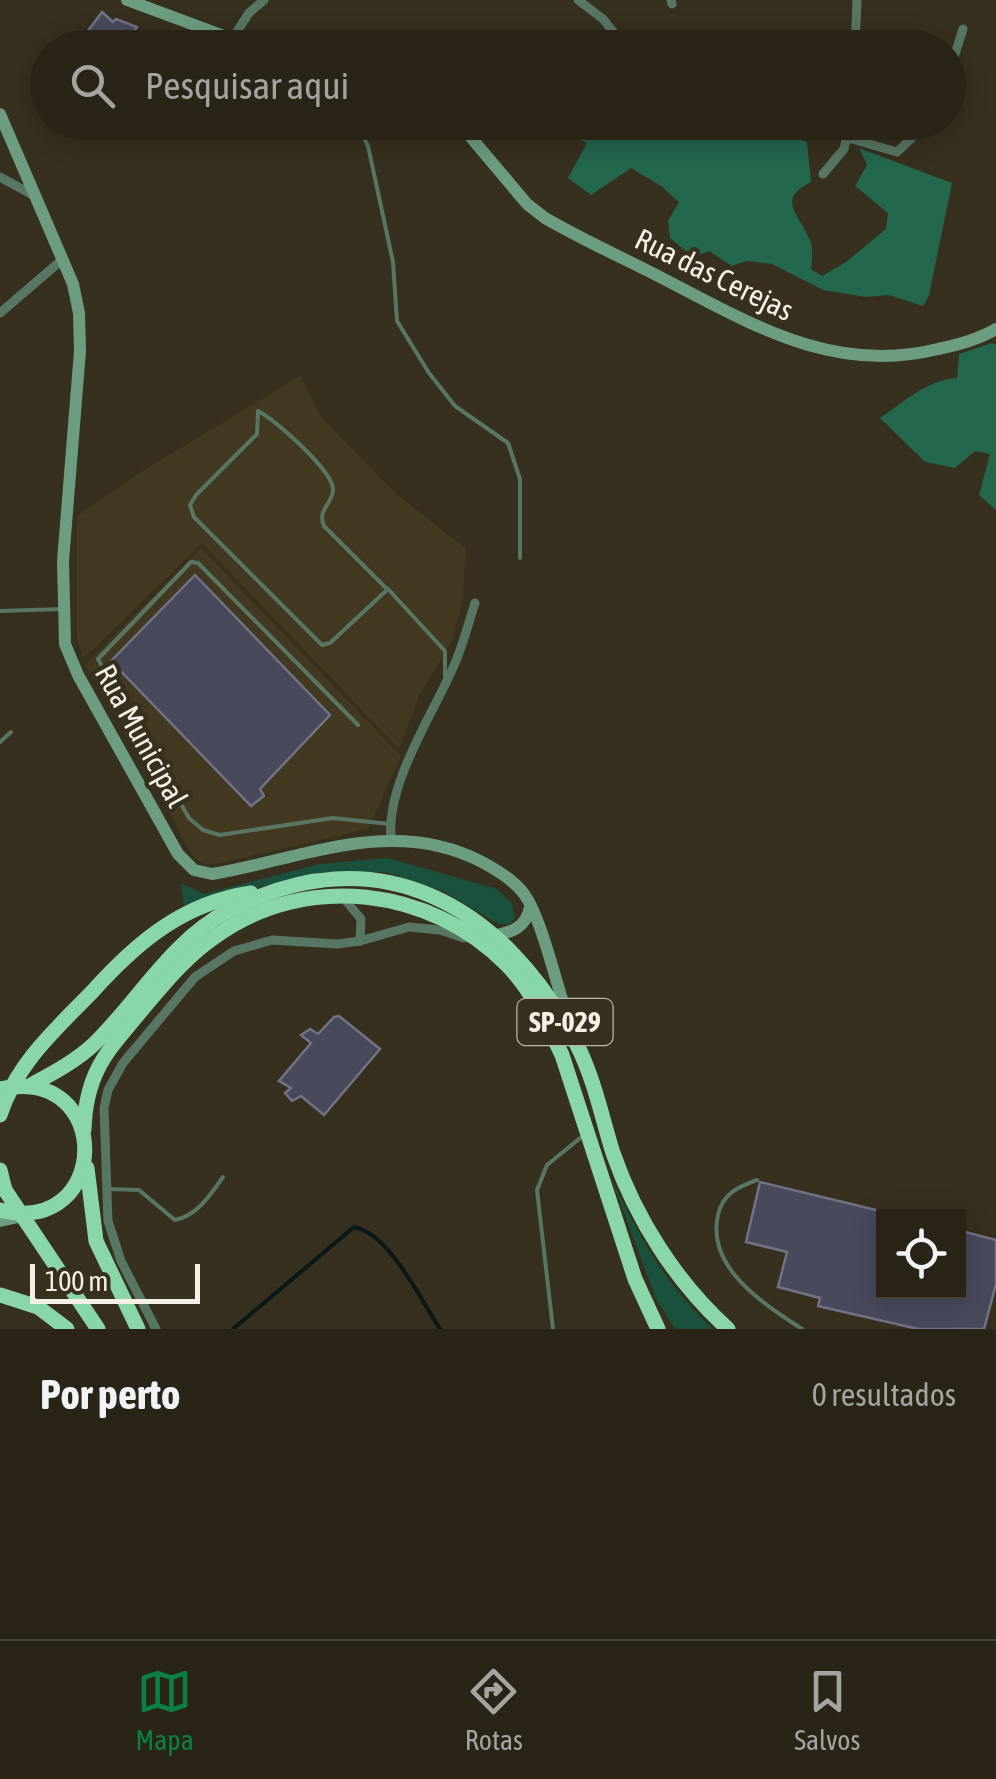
<!DOCTYPE html>
<html lang="pt">
<head>
<meta charset="utf-8">
<style>
  :root { --surface:#2a2416; --page:#322c1f; --text:#f1f3f6; --muted:#a5a4a1; --line:#464135; --accent:#0b8043 }
  body { margin:0; font-family:"Asap Condensed",sans-serif; background:var(--page); color:var(--text) }
  .controls { position:absolute; right:30px; bottom:30px; display:grid; overflow:hidden; border-radius:0px; box-shadow:0 5px 25px #0003 }
  .controls button { width:90px; height:90px; display:grid; place-items:center; padding:0; border:0; border-bottom:2px solid var(--line); background:var(--surface); color:var(--text); font:50px sans-serif }
  .scale { position:absolute; left:30px; bottom:25px; width:170px; box-sizing:border-box; padding-left:10px; border:5px solid #f5f0e5; border-top:0; font-size:28px; line-height:35px; white-space:nowrap; color:#f5f0e5; -webkit-text-stroke:8px #38301e; paint-order:stroke }
  .list { margin:0; padding:0; list-style:none }
  h2 { display:flex; justify-content:space-between; align-items:center; height:130px; margin:0; padding:0 40px; font-size:42px }
  h2 small { font-size:32px; font-weight:400; color:var(--muted) }
  .icon { flex:none; width:55px; height:55px; fill:none; stroke:currentColor; stroke-width:2; stroke-linecap:round; stroke-linejoin:round }
  .map { position:relative; flex:none; width:996px; height:1329px; overflow:hidden }
  .search { position:absolute; background:var(--surface); box-shadow:0 5px 25px #0003; left:30px; right:30px; top:30px; height:110px; display:flex; align-items:center; gap:25px; box-sizing:border-box; padding:0 35px; border-radius:55px; color:var(--muted); font-size:38px }
  .sheet { height:310px; background:var(--surface) }
  nav { display:flex; justify-content:space-around; align-items:center; box-sizing:border-box; height:140px; border-top:2px solid var(--line); background:var(--surface); font-size:28px; color:var(--muted) }
  nav a { display:grid; justify-items:center; gap:5px }
  nav .on { color:var(--accent) }
  .map>svg:first-child { display:block }
</style>
</head>
<body>
<div class="map">
<svg width="996" height="1329" viewBox="0 0 996 1329">
  <rect width="100%" height="100%" fill="#38301e"/>
  <g fill="#433920">
    <polygon points="300,376 322,418 396,494 466,549 463,599 452,640 419,696 399,749 202,543 83,659 77,637 77,516 141,472"/>
    <polygon points="201,548 401,756 368,829 225,862 206,865 192,856 144,762 85,665"/>
  </g>
  <g fill="#1a513c">
    <polygon points="388,858 497,889 512,903 515,918 509,924 498,924 443,891 385,872 323,872 184,905 181,883 204,894 320,864"/>
    <path d="M611,1178C641,1240 663,1281 713,1329H675L656,1299Z"/>
  </g>
  <g fill="#23674d">
    <path d="M574,123H780L786,134L807,142L811,182C777,199 797,212 808,236C814,246 812,258 811,269L822,276L846,262L886,229L888,213L855,186L867,165L859,148L952,183L929,295L923,306L889,295L866,297L823,290L772,264L746,261L732,266L709,251L693,257L670,238L668,221L679,202L661,186L631,168L591,195L568,178L587,143L564,133Z"/>
    <path d="M992,343L996,345V510L979,495L990,454L975,451L955,468L925,462L880,418C903,403 928,379 957,378L959,354Z"/>
  </g>
  <g fill="none" stroke-linecap="round" stroke-linejoin="round">
    <path stroke="#091818" stroke-width="4" d="M233,1329L354,1227C389,1233 421,1300 440,1329"/>
  </g>
  <g fill="#484a5c" stroke="#707286" stroke-width="2.5">
    <polygon points="102,12 113,22 116,19 137,27 121,48 75,48"/>
    <polygon points="195,575 330,715 260,789 264,796 251,806 111,661"/>
    <polygon points="339,1016 380,1049 324,1115 301,1096 292,1101 285,1093 291,1088 279,1081 311,1043 301,1035 310,1029 318,1034 334,1017"/>
    <polygon points="760,1182 901,1216 884,1216 884,1292 958,1292 958,1230 996,1240 996,1284 984,1329 918,1329 818,1306 820,1298 778,1287 787,1252 746,1242"/>
  </g>
  <g fill="none" stroke-linecap="round" stroke-linejoin="round">
    <g stroke="#587664" stroke-width="4">
      <polyline points="356,122 368,146 393,262 397,321 429,373 455,406 508,443 520,479 520,558"/>
      <polyline points="258,411 257,434 196,495 190,505 194,517 322,645 330,643 388,589 445,651 445,680"/>
      <path d="M258,411C275,419 334,472 333,490C332,505 317,509 324,526L387,589"/>
      <polyline points="0,611 63,609"/>
      <polyline points="358,725 198,563 191,562 98,659 189,818 203,830 220,835 333,818 389,824"/>
      <polyline points="0,742 11,732"/>
      <path d="M757,1180C738,1187 723,1193 718,1215C706,1268 764,1304 802,1329"/>
      <path d="M109,1189L139,1190L175,1220C198,1215 210,1195 223,1177"/>
      <polyline points="553,1329 537,1190 547,1165 584,1135"/>
    </g>
    <g stroke="#587664" stroke-width="9">
      <polyline points="578,0 603,19 626,48"/>
      <polyline points="671,0 672,4"/>
      <polyline points="232,39 249,13 264,0"/>
      <polyline points="855,48 857,0"/>
      <polyline points="948,76 963,29"/>
      <polyline points="848,138 897,152 915,135 921,122"/>
      <polyline points="823,174 844,149 850,122"/>
      <polyline points="0,177 33,195"/>
      <polyline points="0,313 63,259"/>
      <path d="M391,839C386,785 430,719 452,670C462,649 468,625 475,603"/>
      <polyline points="342,896 361,919 360,941"/>
      <polyline points="156,1329 121,1261 108,1221 104,1108 108,1090 123,1063 195,977 234,951 272,940 337,944 360,941 409,927 440,930 464,938"/>
    </g>
    <g stroke="#6c9d80" stroke-width="12">
      <polyline points="127,0 232,39 292,48"/>
      <path d="M0,114L73,284L79,313L80,351L63,561L65,644L78,675L178,854L194,870L212,874C302,859 393,815 482,862C497,870 514,880 524,894C542,918 558,992 570,1024"/>
      <path d="M458,122L527,204L545,218C583,240 623,258 662,278C751,324 834,375 938,349C958,345 979,339 996,329"/>
      <path d="M493,936C512,932 526,928 530,907"/>
      <polyline points="0,1221 27,1215"/>
    </g>
    <g stroke="#89d6a8" stroke-width="15">
      <path d="M92,992C137,942 183,903 251,893"/>
      <path d="M31,1085C53,1073 76,1061 94,1044C139,1000 171,941 228,911C377,832 505,905 577,1045C594,1078 602,1118 613,1153C636,1219 676,1282 728,1329"/>
      <path d="M0,1089C115,1064 111,1238 0,1210"/>
      <path d="M84,1130C86,1069 109,1050 146,1005C167,980 188,955 216,936C306,872 430,887 507,965C532,991 547,1023 562,1055L635,1279L658,1329"/>
      <polyline points="87,1168 96,1241 138,1329"/>
      <polyline points="0,1170 5,1190"/>
      <polyline points="0,1295 38,1307 67,1329"/>
    </g>
    <g stroke="#89d6a8" stroke-width="15">
      <path d="M0,1115C17,1063 55,1030 92,992"/>
      <polyline points="5,1190 98,1329"/>
    </g>
  </g>
  <g text-anchor="middle" stroke-width="9" stroke-linejoin="round" paint-order="stroke">
    <rect fill="#38301e" stroke="#bcb6a9" stroke-width="2.5" x="517.5" y="999" width="95" height="46" rx="8"/>
    <g font-size="28" font-weight="bold" fill="#f5f0e5">
      <text x="565" y="1032">SP-029</text>
    </g>
    <g font-size="30" fill="#f5f0e5" stroke="#38301e">
      <text transform="translate(714 275) rotate(26)" y="10">Rua das Cerejas</text>
      <text transform="translate(141 736) rotate(61)" y="10">Rua Municipal</text>
    </g>
  </g>
</svg>
<div class="controls">
<button><svg class="icon" aria-label="locate" viewBox="0 0 24 24"><circle cx="12" cy="12" r="6"/><path d="M12 2v4M12 18v4M2 12h4M18 12h4"/></svg></button>
</div>
<div class="scale">100 m</div>
<div class="search"><svg class="icon" aria-label="search" viewBox="0 0 24 24"><circle cx="10" cy="10" r="6"/><path d="M15 15l6 6"/></svg>Pesquisar aqui</div>
</div>
<section class="sheet">
<h2>Por perto<small>0 resultados</small></h2>
<ul class="list">
</ul>
</section>
<nav>
<a class="on"><svg class="icon" aria-label="map" viewBox="0 0 24 24"><path d="M3 6l6-2 6 2 6-2v14l-6 2-6-2-6 2zM9 4v14M15 6v14"/></svg>Mapa</a>
<a><svg class="icon" aria-label="directions" viewBox="0 0 24 24"><path d="M12 3l9 9-9 9-9-9zM9 14v-3h6M13 9l2 2-2 2"/></svg>Rotas</a>
<a><svg class="icon" aria-label="saved" viewBox="0 0 24 24"><path d="M7 4h10v16l-5-4-5 4z"/></svg>Salvos</a>
</nav>
</body>
</html>
